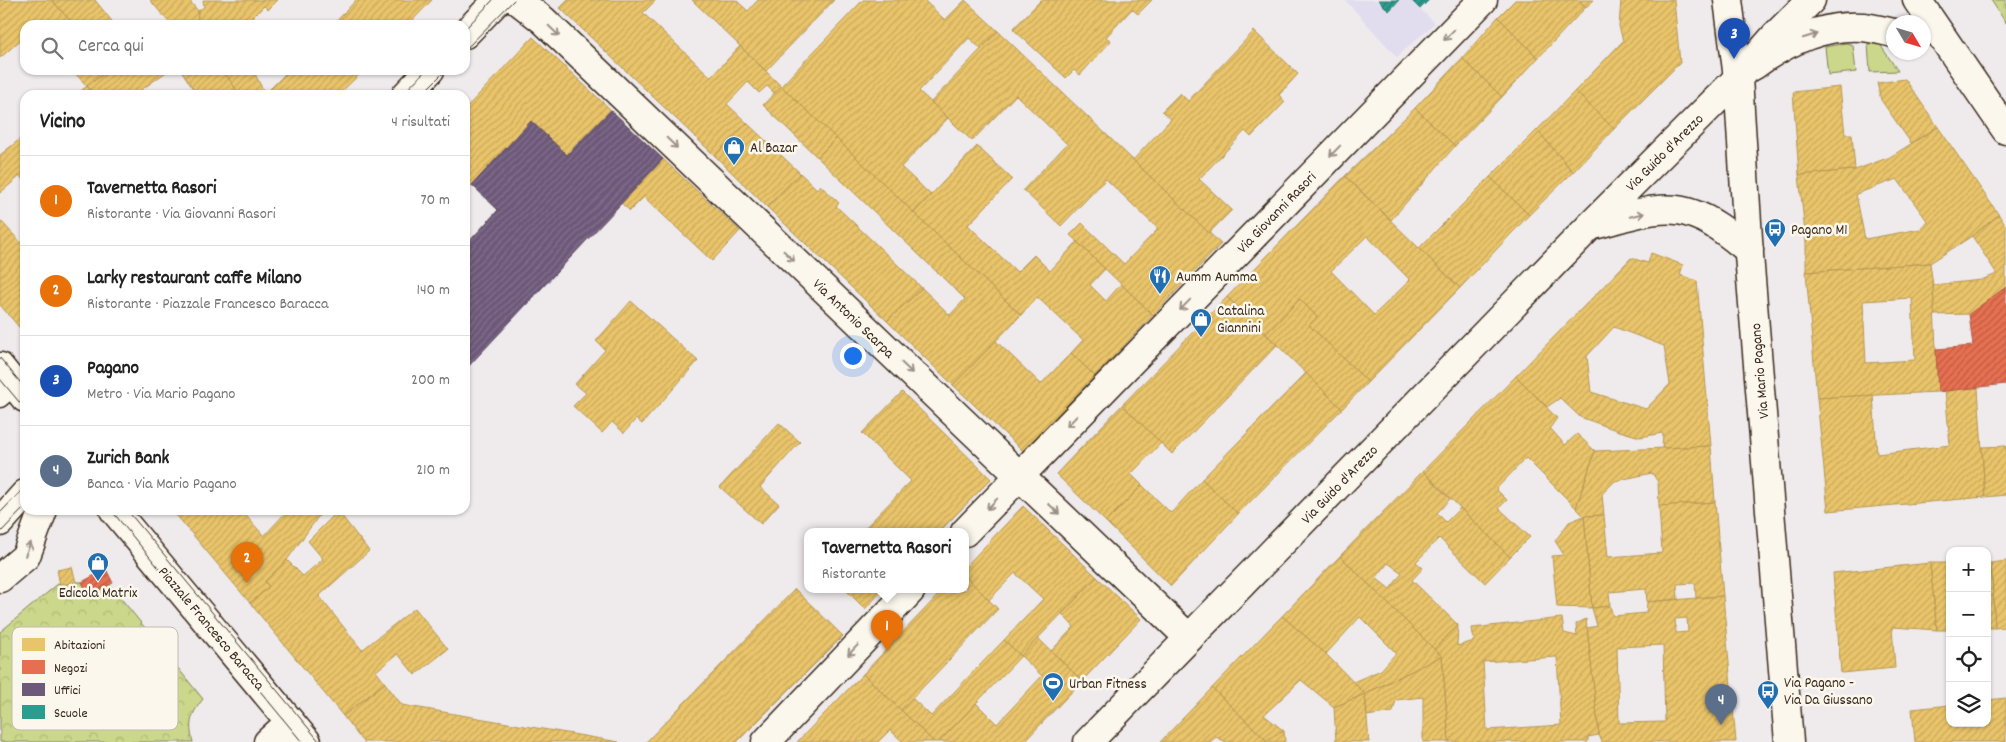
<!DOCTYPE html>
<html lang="it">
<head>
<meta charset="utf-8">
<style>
  :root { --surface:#fff; --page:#f6f6f6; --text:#222; --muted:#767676; --line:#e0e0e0; --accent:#1f6fb2 }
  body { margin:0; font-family:Dekko,sans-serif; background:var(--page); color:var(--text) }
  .controls { position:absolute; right:15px; bottom:15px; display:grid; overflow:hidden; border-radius:10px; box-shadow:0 1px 4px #0004 }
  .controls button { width:45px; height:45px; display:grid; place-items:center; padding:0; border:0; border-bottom:1px solid var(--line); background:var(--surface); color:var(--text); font:25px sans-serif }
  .compass { position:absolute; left:1886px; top:15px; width:45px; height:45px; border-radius:50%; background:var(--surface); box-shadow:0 1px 4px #0004; rotate:128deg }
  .you { position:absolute; left:852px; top:355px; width:18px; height:18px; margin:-12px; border:4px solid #fff; border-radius:50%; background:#1a73e8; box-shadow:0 0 0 8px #1a73e833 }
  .badge { display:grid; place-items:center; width:32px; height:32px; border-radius:50%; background:var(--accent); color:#fff; font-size:16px; font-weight:700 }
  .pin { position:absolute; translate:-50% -41px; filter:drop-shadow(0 1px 2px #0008) }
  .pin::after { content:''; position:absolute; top:26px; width:18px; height:15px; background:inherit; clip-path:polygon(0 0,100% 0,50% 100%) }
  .popup { position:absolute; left:804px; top:528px; width:165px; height:65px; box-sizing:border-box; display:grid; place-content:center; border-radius:10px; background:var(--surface); filter:drop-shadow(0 1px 4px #0005); font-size:16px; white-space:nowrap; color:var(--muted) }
  .popup b { font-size:19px; color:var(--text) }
  .popup::after { content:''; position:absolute; left:50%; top:100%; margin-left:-10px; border:10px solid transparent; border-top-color:var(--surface) }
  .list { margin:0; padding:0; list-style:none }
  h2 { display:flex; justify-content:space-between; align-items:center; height:65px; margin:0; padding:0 20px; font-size:21px }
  h2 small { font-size:16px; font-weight:400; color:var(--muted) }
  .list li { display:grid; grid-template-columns:32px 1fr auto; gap:15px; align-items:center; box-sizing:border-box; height:90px; padding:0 20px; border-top:1px solid var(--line) }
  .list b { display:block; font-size:19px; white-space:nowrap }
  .list p { margin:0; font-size:16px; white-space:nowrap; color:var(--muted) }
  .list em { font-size:16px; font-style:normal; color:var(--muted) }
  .icon { flex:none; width:28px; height:28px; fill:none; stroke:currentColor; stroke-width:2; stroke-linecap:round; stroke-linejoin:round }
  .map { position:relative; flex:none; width:2006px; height:742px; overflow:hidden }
  .search { position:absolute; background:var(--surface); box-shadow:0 1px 4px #0004; left:20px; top:20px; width:450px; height:55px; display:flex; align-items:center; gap:12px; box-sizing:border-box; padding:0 18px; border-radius:15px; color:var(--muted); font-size:19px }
  .panel { position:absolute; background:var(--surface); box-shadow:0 1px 4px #0004; left:20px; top:90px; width:450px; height:425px; border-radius:15px }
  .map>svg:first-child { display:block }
</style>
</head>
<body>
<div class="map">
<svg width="2006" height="742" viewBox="0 0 2006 742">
  <defs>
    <pattern id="park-crowns" width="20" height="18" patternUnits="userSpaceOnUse" patternTransform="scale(1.25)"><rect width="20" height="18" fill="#cbd78a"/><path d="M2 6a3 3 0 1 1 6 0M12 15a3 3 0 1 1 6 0" fill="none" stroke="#afb977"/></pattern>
    <pattern id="homes-hatch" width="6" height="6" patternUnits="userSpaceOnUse" patternTransform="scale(1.25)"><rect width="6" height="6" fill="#e9c46a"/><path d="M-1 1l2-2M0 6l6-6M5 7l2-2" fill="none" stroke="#c9a95b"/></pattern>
    <pattern id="shops-hatch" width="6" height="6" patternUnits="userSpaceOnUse" patternTransform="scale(1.25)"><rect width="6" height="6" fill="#e76f51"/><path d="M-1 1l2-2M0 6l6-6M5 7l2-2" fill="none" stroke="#bc5b43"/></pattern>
    <pattern id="offices-hatch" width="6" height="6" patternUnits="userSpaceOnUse" patternTransform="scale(1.25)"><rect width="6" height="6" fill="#6d597a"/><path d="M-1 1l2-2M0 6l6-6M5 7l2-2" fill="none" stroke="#83728a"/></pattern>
    <pattern id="schools-hatch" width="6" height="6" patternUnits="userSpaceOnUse" patternTransform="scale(1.25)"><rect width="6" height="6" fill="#2a9d8f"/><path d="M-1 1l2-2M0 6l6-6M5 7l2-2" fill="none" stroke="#258074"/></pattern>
  </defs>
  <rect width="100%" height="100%" fill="#efebed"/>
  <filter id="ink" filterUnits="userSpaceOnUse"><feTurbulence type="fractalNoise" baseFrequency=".02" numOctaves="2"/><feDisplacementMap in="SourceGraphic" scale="10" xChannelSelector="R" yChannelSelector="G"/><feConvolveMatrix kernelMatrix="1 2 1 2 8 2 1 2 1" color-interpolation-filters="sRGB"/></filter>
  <g filter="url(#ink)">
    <polygon fill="#e1ddee" points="1345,0 1429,0 1420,9 1435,23 1397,57"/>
    <g fill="#cbd78a" stroke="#838054">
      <polygon points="1846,43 1853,45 1856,72 1828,75 1825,47"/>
      <polygon points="1879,43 1898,71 1870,72 1868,44"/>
    </g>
    <g fill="url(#park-crowns)" stroke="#838054">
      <polygon points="1991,0 2006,0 2006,23"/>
      <path d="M76,582H82L89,595L110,585L203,699C191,714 188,723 193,742H0V632L59,583L60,585Z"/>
    </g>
    <g fill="url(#homes-hatch)" stroke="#b59653" fill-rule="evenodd">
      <polygon points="0,0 52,0 74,25 25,25 25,36 0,58"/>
      <polygon points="52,0 95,0 115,25 74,25"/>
      <polygon points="150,0 189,0 198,11 197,25 171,25"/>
      <polygon points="203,0 278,0 268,10 264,6 245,25 197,25 198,11 204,7"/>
      <polygon points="356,0 432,0 408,25 333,25"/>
      <polygon points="568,0 656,0 643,13 711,77 740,46 781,86 774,93 767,86 759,93 748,82 727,104 747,123 715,156 560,8"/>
      <polygon points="692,0 736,0 748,11 758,0 834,0 766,71"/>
      <polygon points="863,0 924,0 945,20 965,0 998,31 981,49 969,38 919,91 948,118 901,167 931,195 914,213 781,86"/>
      <polygon points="1041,0 1152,0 1138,14 1132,9 1106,37 1111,41 1080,75 1074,70 1066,78 1013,29"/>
      <polygon points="1515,0 1578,0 1586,7 1538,58 1498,17"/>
      <polygon points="1578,0 1594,0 1586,7"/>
      <polygon points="1621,0 1674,0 1680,63 1614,129 1575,91 1623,41 1619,26"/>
      <polygon points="1498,17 1538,58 1502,97 1462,58"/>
      <polygon points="998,31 1221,244 1153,315 1070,235 1082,223 1124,264 1158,229 1106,179 1061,226 1023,190 1067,144 1016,95 972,141 931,102"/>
      <polygon points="1254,31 1298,74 1279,95 1285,102 1251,137 1245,131 1199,179 1232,210 1209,233 1133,160 1171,119 1162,111 1180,93 1188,101"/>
      <polygon points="533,37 611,110 567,155 531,121 465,193 465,109"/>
      <polygon points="1462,58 1502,97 1455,146 1415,108"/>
      <polygon points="72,70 109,70 87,86"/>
      <polygon points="109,70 169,70 134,95 94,95 87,86"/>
      <polygon points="181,70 223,70 240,95 197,95"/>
      <polygon points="223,70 253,70 265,94 289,70 364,70 338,95 240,95"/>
      <polygon points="1905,79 1938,127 1911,143 1881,100 1877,83"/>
      <polygon points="87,86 94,95 76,95"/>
      <polygon points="781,86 836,138 817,157 763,105"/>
      <polygon points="1840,87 1845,134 1852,134 1855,170 1799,175 1793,92"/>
      <polygon points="1575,91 1614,129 1573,172 1537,130"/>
      <polygon points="1415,108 1455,146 1391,220 1345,176"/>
      <polygon points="747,123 800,173 767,207 715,156"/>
      <path d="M1938,127L1999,215L1972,236L1930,263L1806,272V243L1799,175L1855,170L1890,157ZM1897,179L1928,222L1920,229L1865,239L1856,194Z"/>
      <polygon points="1537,130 1573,172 1529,215 1490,177"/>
      <polygon points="24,136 25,137 25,182 20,176 0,193 0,155"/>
      <polygon points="836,138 1021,315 953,385 887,321 922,288 950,315 965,299 817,157"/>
      <polygon points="977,146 1012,179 968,225 1017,272 1034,255 1050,271 1077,242 1105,269 1090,285 1106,301 1121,284 1153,315 1095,376 1071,353 1083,340 1037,297 1021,315 914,213"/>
      <polygon points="663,159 740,231 712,261 644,197 630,211 621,203"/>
      <polygon points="800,173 817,189 820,185 839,203 836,206 922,288 887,321 767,207"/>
      <path d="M1345,176L1460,288L1368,382L1309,325L1317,317L1300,299L1266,334L1227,297ZM1367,236L1410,280L1374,315L1331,271Z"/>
      <polygon points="1490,177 1529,215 1460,288 1419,248"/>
      <polygon points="1999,215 2006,226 2006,287 1969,314 1934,315 1933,285 1981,280 1997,274 1972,236"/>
      <polygon points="0,220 25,247 25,334 0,305"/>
      <path d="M1651,253L1683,265L1680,275L1697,281L1711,446L1662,448L1663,433L1640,437L1616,430L1580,417L1560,398L1547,407L1516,376L1631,258L1648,263ZM1614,327L1664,346L1670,384L1646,409L1591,392L1587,356Z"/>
      <path d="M1930,263L1933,285L1938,392L1817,398L1806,272ZM1912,298L1915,360L1866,363L1863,301Z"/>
      <polygon points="1227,297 1277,345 1172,454 1122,405"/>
      <polygon points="1300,299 1317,317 1309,325 1368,382 1342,409 1266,334"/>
      <polygon points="631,301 698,361 642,424 636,419 624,433 612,422 602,433 573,406 586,393 575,384 605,350 596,341"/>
      <polygon points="996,341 1041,384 1071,353 1095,376 1023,451 953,385"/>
      <polygon points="1306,373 1342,409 1238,514 1202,479"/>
      <polygon points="1516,376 1557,418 1550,428 1565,445 1577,434 1595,451 1576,508 1526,458 1496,489 1507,500 1499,508 1530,537 1510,557 1423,471"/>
      <polygon points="1978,388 1985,497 1828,511 1817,398 1873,395 1877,454 1950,445 1945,390"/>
      <polygon points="902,392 991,479 939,532 861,532 911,481 862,433"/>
      <polygon points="1122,405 1161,443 1131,474 1142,485 1106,522 1056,474"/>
      <polygon points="779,423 800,442 760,487 779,504 761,524 720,487"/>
      <polygon points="1711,446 1715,502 1659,506 1658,482 1652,473 1615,481 1602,494 1604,515 1584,516 1576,508 1595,451"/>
      <polygon points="2006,446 2006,495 1985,497 1982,447"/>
      <path d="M1423,471L1450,499L1437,513L1446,522L1460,508L1510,557L1485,583L1439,538L1416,562L1423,568L1412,580L1458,625L1434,649L1340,556ZM1388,563L1402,573L1390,589L1376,578Z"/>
      <polygon points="1202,479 1238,514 1171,586 1106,522 1142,485 1171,513"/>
      <polygon points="1715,502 1723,596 1696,598 1695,583 1677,584 1678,599 1647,602 1646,589 1609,592 1610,606 1592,608 1584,516 1604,515 1608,557 1662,553 1659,506"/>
      <polygon points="1023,506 1097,577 1021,656 1004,640 1043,599 1015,573 989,600 966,577 966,566"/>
      <polygon points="172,510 241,510 264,536 288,510 323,510 287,560 265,581 269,587 250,603"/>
      <polygon points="338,511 369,551 319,596 362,650 415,608 448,649 415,675 398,654 376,671 385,683 343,716 250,603 269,587 265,581 287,560 303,576 323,559 308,541"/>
      <polygon points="1584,516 1592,608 1557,607 1552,556 1564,555 1555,541 1569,522"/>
      <polygon points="1340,556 1434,649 1442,656 1365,694 1353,682 1381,670 1396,653 1360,617 1326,654 1282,616"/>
      <polygon points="2006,561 2006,627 1995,628 1991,563"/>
      <polygon points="1930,563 1937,630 1892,627 1895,668 1841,673 1833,573"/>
      <polygon points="1930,563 1950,563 1950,630 1937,630"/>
      <polygon points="1987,563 1991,563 1995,628 1987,628"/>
      <polygon points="72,567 76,582 60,585 57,570"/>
      <polygon points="966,577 998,609 901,710 863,674 943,590 966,590"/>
      <polygon points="1097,577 1141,619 1082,681 1051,651 1074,627 1062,614"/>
      <polygon points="795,589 843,636 737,742 646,742"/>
      <polygon points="846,590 883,590 865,609"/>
      <path d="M1723,596L1736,742H1602L1599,735L1587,628L1597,626L1592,608L1610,606L1613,616L1646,613L1647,602ZM1687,618L1688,632L1676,633L1675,619ZM1663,645L1665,722L1619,723L1617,647Z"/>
      <polygon points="1282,616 1326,654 1365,694 1334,707 1301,680 1264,715 1284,731 1266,740 1212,688"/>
      <path d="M1562,618L1564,633L1577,636L1576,624L1586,619L1599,735L1588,737V742H1449L1442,656L1434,649L1458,625L1457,646L1474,641L1472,628ZM1557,657L1561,725L1487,730L1483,662Z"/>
      <polygon points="1038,638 1082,681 1024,742 939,742 976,703 997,724 1042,676 1021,656"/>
      <polygon points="1004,640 1021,656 939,742 934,742 901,710 912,698 931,716"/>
      <polygon points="1442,656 1449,742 1423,742 1423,697 1396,700 1393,712 1367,716 1365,694"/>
      <polygon points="863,674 901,710 934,742 903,742 890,730 878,742 797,742"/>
      <polygon points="385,683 402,705 619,742 363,742 343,716"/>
      <polygon points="1212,688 1266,740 1266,742 1226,742 1216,737 1210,742 1160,742"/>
      <polygon points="1365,694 1369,742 1336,742 1334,707"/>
      <polygon points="2006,698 2006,742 1915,742 1912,709 1950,705 1950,723 1987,723 1987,700"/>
      <polygon points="1284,731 1285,742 1266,742 1266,740"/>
    </g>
    <g fill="url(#shops-hatch)" stroke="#b35a42">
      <polygon points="2006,287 2006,384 1938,392 1936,349 1973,346 1969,314"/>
      <polygon points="106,569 113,583 89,595 82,582"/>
    </g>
    <polygon fill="url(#offices-hatch)" stroke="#5e4b5e" points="611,110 663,159 465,370 465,246 498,210 472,185 531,121 567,155"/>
    <g fill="url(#schools-hatch)" stroke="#2f7a6d">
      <polygon points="1378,0 1399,0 1389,11"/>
      <polygon points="1411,0 1429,0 1420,9"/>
    </g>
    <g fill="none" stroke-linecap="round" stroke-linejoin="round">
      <g stroke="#3b2a1e" stroke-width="21">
        <polyline id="service" points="0,398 15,385"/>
      </g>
      <g stroke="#3b2a1e" stroke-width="31">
        <g id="minor">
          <polyline points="517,0 543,20 1189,638"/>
          <polyline points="1728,0 1738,78 1749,255 1789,742"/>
          <polyline points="1917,0 2006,130"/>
          <path d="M1753,66C1784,43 1823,24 1863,27C1873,28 1884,31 1894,33"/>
          <path d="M1590,226C1621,219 1662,201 1693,214C1714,221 1732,237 1749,250"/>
          <polyline points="0,367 25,398"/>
          <polyline points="114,510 307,742"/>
          <polyline points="965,532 1483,0"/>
          <polyline points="268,742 290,722"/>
          <polyline points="766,742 911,590"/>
        </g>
      </g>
      <g stroke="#3b2a1e" stroke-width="31">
        <g id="tertiary">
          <polyline points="465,34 498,0"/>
          <polyline points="406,95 430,70"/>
          <polyline points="0,522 25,494"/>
          <polyline points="0,578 26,556 43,510"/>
        </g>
      </g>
      <g stroke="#3b2a1e" stroke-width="31">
        <polyline id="secondary" points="1088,742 1590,226 1738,78 1775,36 1811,0"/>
      </g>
      <use href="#service" stroke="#fbf7ec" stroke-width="18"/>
      <use href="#minor" stroke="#fbf7ec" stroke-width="28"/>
      <use href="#tertiary" stroke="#fbf7ec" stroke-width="28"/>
      <use href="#secondary" stroke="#fbf7ec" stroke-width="28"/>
      <g stroke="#3b2a1e" stroke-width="1">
        <polyline points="465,29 493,0"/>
        <polyline points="465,50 514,0"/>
        <polyline points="402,95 426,70"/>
        <polyline points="421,95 446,70"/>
        <polyline points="0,358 25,388"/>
        <polyline points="0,379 25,409"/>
        <polyline points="111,510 302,742"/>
        <polyline points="127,510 320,742"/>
        <polyline points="0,513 25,487"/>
        <polyline points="0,533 25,507"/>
      </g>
    </g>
    <defs><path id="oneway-shaft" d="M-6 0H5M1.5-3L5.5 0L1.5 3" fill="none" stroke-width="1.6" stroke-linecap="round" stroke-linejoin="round" transform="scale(1.25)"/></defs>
    <g stroke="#9b9085">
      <use href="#oneway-shaft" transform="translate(554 31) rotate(44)"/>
      <use href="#oneway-shaft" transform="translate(1449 35) rotate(134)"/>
      <use href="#oneway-shaft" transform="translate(1810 36) rotate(-17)"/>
      <use href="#oneway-shaft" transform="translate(672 143) rotate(44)"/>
      <use href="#oneway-shaft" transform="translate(1335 151) rotate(134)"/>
      <use href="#oneway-shaft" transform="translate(1637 215) rotate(-14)"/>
      <use href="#oneway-shaft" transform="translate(789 256) rotate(44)"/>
      <use href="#oneway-shaft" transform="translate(1185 305) rotate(134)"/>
      <use href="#oneway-shaft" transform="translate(907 368) rotate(44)"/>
      <use href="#oneway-shaft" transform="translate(1072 421) rotate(134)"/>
      <use href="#oneway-shaft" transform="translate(992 504) rotate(134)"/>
      <use href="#oneway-shaft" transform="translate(1054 509) rotate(44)"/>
      <use href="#oneway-shaft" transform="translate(28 549) rotate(-67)"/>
      <use href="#oneway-shaft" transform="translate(853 650) rotate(134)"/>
    </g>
  </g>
  <defs>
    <g id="shop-pin" transform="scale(1.125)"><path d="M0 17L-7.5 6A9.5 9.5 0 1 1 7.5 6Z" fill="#1f6fb2" stroke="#fbf7ec"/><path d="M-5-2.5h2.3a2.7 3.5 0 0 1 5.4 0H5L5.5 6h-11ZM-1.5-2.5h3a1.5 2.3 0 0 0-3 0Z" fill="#fff"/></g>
    <g id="bus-pin" transform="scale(1.125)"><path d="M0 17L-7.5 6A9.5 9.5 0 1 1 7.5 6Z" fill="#1f6fb2" stroke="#fbf7ec"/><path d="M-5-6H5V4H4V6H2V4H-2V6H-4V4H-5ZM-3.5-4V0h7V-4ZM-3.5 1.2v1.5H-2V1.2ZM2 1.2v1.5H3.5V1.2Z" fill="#fff"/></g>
    <g id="restaurant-pin" transform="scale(1.125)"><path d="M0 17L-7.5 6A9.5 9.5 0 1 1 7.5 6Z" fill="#1f6fb2" stroke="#fbf7ec"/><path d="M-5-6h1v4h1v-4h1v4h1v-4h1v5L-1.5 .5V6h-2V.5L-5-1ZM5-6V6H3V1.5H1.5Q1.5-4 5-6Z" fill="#fff"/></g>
    <g id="stadium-pin" transform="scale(1.125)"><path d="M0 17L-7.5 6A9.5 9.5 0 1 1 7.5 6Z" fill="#1f6fb2" stroke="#fbf7ec"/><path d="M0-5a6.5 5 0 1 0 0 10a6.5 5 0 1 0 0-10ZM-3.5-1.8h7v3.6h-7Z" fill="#fff"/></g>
  </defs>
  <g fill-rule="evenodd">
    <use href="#shop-pin" x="734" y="147"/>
    <use href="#bus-pin" x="1775" y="229"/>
    <use href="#restaurant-pin" x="1160" y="276"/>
    <use href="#shop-pin" x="1201" y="319"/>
    <use href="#shop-pin" x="98" y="563"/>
    <use href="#stadium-pin" x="1053" y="683"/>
    <use href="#bus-pin" x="1768" y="691"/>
  </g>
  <g text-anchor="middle" stroke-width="5" stroke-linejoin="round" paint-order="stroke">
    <g font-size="15" fill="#3b2a1e" stroke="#fbf7ec" text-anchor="start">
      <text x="750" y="152">Al Bazar</text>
      <text x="1791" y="234">Pagano M1</text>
      <text x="1176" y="281">Aumm Aumma</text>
      <text x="1217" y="315">Catalina<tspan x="1217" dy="17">Giannini</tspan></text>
      <text x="98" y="597" text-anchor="middle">Edicola Matrix</text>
      <text x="1784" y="687">Via Pagano -<tspan x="1784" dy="17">Via Da Giussano</tspan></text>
      <text x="1069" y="688">Urban Fitness</text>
    </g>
    <g font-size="15" fill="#3b2a1e" stroke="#fbf7ec">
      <text transform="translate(1664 152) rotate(-45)" y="5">Via Guido d'Arezzo</text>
      <text transform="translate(1276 212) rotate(-46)" y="5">Via Giovanni Rasori</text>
      <text transform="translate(854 318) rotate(44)" y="5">Via Antonio Scarpa</text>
      <text transform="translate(1759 371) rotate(-95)" y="5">Via Mario Pagano</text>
      <text transform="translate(1339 484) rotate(-46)" y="5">Via Guido d'Arezzo</text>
      <text transform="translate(212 628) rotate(50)" y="5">Piazzale Francesco Baracca</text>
    </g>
  </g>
  <rect x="12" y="627" width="166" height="103" rx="8" fill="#fbf7ec" stroke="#c1baae" stroke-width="1"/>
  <rect x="22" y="638" width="23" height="13" fill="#e9c46a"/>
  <rect x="22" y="660" width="23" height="14" fill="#e76f51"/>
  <rect x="22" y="683" width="23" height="13" fill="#6d597a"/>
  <rect x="22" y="705" width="23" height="14" fill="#2a9d8f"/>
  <g font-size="14" fill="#3b2a1e">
    <text x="54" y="649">Abitazioni</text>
    <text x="54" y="672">Negozi</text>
    <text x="54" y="694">Uffici</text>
    <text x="54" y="717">Scuole</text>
  </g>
</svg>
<div class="controls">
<button>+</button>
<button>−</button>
<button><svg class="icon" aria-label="locate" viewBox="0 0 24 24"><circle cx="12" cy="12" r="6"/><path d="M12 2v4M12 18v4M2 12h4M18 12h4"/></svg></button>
<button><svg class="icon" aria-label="layers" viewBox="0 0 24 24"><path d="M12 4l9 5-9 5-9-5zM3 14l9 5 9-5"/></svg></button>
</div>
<svg class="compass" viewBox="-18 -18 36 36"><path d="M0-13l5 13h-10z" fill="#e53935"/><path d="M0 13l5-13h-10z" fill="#767676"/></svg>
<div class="you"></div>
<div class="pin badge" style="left:887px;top:651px;background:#e8710a">1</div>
<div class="popup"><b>Tavernetta Rasori</b>Ristorante</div>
<div class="pin badge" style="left:247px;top:583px;background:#e8710a">2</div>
<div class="pin badge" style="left:1734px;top:59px;background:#1a4fb4">3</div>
<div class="pin badge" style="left:1721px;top:725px;background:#5c6f8a">4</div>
<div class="search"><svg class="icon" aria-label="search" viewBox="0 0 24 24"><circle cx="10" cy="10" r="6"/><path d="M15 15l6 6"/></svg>Cerca qui</div>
<section class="panel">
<h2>Vicino<small>4 risultati</small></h2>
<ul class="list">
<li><span class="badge" style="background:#e8710a">1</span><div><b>Tavernetta Rasori</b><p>Ristorante · Via Giovanni Rasori</p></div><em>70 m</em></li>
<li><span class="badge" style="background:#e8710a">2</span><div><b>Larky restaurant caffe Milano</b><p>Ristorante · Piazzale Francesco Baracca</p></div><em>140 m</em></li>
<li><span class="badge" style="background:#1a4fb4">3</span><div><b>Pagano</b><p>Metro · Via Mario Pagano</p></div><em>200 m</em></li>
<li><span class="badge" style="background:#5c6f8a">4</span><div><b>Zurich Bank</b><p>Banca · Via Mario Pagano</p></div><em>210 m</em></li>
</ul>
</section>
</div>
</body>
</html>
